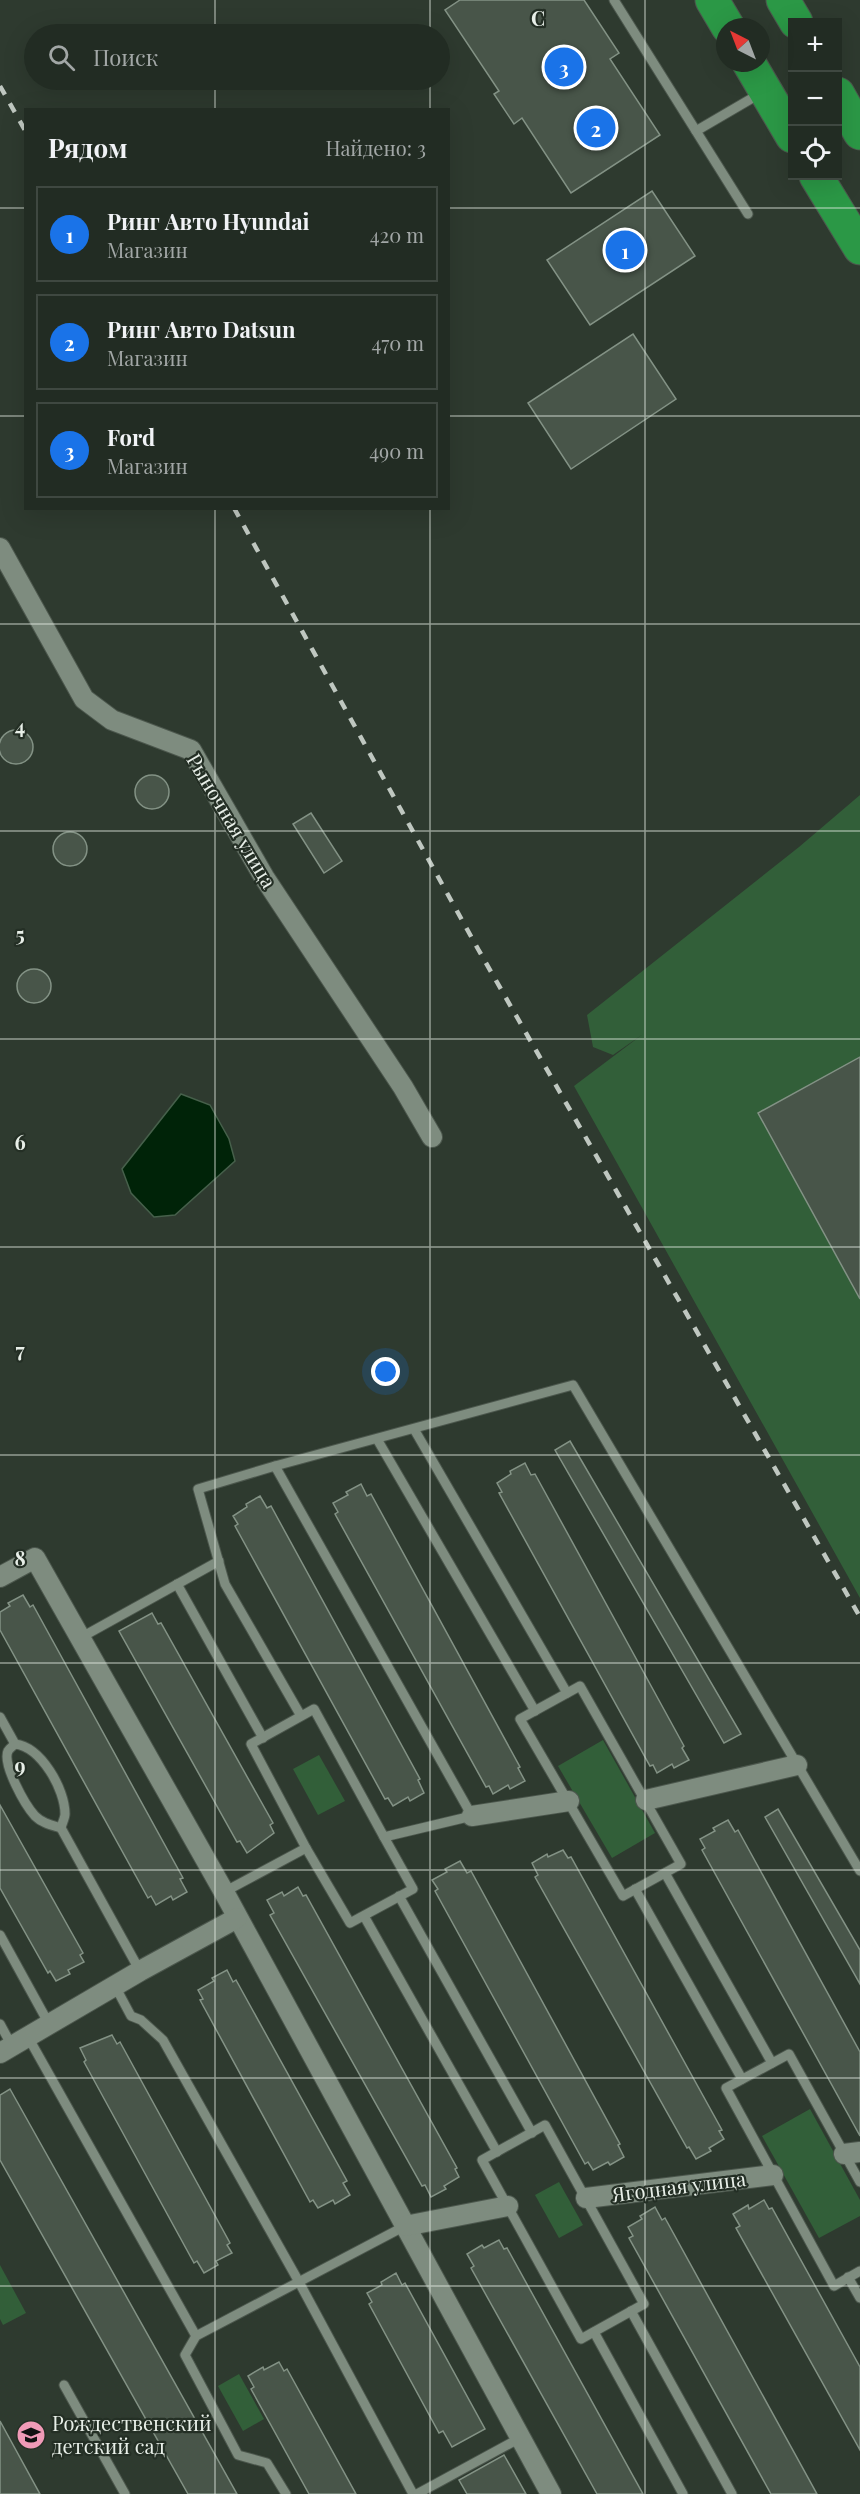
<!DOCTYPE html>
<html lang="ru">
<head>
<meta charset="utf-8">
<style>
  :root { --surface:#222c23; --page:#2e3830; --text:#f1f3f6; --muted:#a2a7a6; --line:#3f4841; --accent:#1a73e8 }
  body { margin:0; font-family:"Playfair Display",serif; background:var(--page); color:var(--text) }
  .controls { position:absolute; right:18px; top:18px; display:grid; overflow:hidden; border-radius:0px; box-shadow:0 6px 24px #0002 }
  .controls button { width:54px; height:54px; display:grid; place-items:center; padding:0; border:0; border-bottom:2px solid var(--line); background:var(--surface); color:var(--text); font:30px sans-serif }
  .compass { position:absolute; left:716px; top:18px; width:54px; height:54px; border-radius:50%; background:var(--surface); box-shadow:0 6px 24px #0002; rotate:318deg }
  .you { position:absolute; left:386px; top:1372px; width:21px; height:21px; margin:-15px; border:4px solid #fff; border-radius:50%; background:#1a73e8; box-shadow:0 0 0 9px #1a73e833 }
  .badge { display:grid; place-items:center; width:39px; height:39px; border-radius:50%; background:var(--accent); color:#fff; font-size:20px; font-weight:700 }
  .pin { position:absolute; translate:-50% -50%; border:3px solid #fff; box-shadow:0 2px 6px #0006 }
  .list { margin:0; padding:0; list-style:none }
  h2 { display:flex; justify-content:space-between; align-items:center; height:78px; margin:0; padding:0 24px; font-size:26px }
  h2 small { font-size:20px; font-weight:400; color:var(--muted) }
  .list li { display:grid; grid-template-columns:39px 1fr auto; gap:18px; align-items:center; box-sizing:border-box; height:96px; margin:0 12px 12px; padding:0 12px; border:2px solid var(--line); border-radius:0px }
  .list b { display:block; font-size:22px; white-space:nowrap }
  .list p { margin:0; font-size:20px; white-space:nowrap; color:var(--muted) }
  .list em { font-size:20px; font-style:normal; color:var(--muted) }
  .icon { flex:none; width:33px; height:33px; fill:none; stroke:currentColor; stroke-width:2; stroke-linecap:round; stroke-linejoin:round }
  .map { position:relative; flex:none; width:860px; height:2494px; overflow:hidden }
  .search { position:absolute; background:var(--surface); box-shadow:0 6px 24px #0002; left:24px; top:24px; width:426px; height:66px; display:flex; align-items:center; gap:15px; box-sizing:border-box; padding:0 21px; border-radius:33px; color:var(--muted); font-size:22px }
  .panel { position:absolute; background:var(--surface); box-shadow:0 6px 24px #0002; left:24px; top:108px; width:426px; height:402px; border-radius:0px }
  .map>svg:first-child { display:block }
</style>
</head>
<body>
<div class="map">
<svg width="860" height="2494" viewBox="0 0 860 2494">
  <rect width="100%" height="100%" fill="#2e3a2f"/>
  <g fill="#325f39">
    <polygon points="860,795 860,1598 574,1086 643,1034 613,1055 593,1047 587,1015 799,847"/>
    <polygon points="603,1740 655,1833 612,1858 558,1766"/>
    <polygon points="319,1755 345,1801 318,1815 293,1769"/>
    <polygon points="810,2109 860,2200 860,2216 819,2238 762,2136"/>
    <polygon points="559,2182 583,2225 559,2238 535,2195"/>
    <polygon points="0,2265 26,2313 3,2325 0,2319"/>
    <polygon points="239,2374 264,2419 243,2431 218,2386"/>
  </g>
  <polygon fill="#002308" stroke="#46604b" stroke-width="1.5" points="181,1094 210,1105 229,1139 235,1161 175,1215 154,1217 131,1193 122,1169"/>
  <g fill="#485549" stroke="#839285" stroke-width="1.5">
    <polygon points="460,0 584,0 619,53 610,59 660,135 571,193 522,118 514,124 494,94 499,91 445,10"/>
    <polygon points="652,191 695,256 590,325 547,260"/>
    <polygon points="633,334 676,399 571,469 528,403"/>
    <circle cx="16" cy="747" r="17"/>
    <circle cx="152" cy="792" r="17"/>
    <polygon points="311,813 342,861 324,873 293,824"/>
    <circle cx="70" cy="849" r="17"/>
    <circle cx="34" cy="986" r="17"/>
    <polygon points="860,1057 860,1299 758,1113"/>
    <polygon points="570,1441 741,1734 724,1743 555,1450"/>
    <polygon points="525,1463 531,1475 535,1474 684,1746 682,1748 689,1760 674,1768 672,1764 657,1773 653,1765 650,1766 499,1493 502,1492 497,1483 511,1474 510,1471"/>
    <polygon points="361,1484 367,1496 371,1494 520,1767 518,1768 525,1781 510,1789 508,1785 493,1794 489,1786 486,1787 335,1514 338,1512 333,1503 348,1495 346,1492"/>
    <polygon points="260,1496 267,1508 271,1506 420,1779 418,1780 424,1793 410,1801 408,1797 393,1806 388,1798 385,1799 235,1526 238,1524 233,1516 247,1507 246,1504"/>
    <polygon points="23,1595 30,1607 33,1605 183,1878 180,1879 187,1892 173,1900 171,1896 156,1905 151,1896 148,1898 0,1630 0,1612 10,1606 8,1603"/>
    <polygon points="152,1613 158,1624 161,1623 273,1823 270,1825 274,1833 247,1853 240,1841 237,1842 119,1631"/>
    <polygon points="0,1805 83,1953 80,1955 84,1962 68,1970 70,1974 56,1981 50,1971 48,1973 0,1888"/>
    <polygon points="778,1809 860,1950 860,1984 765,1817"/>
    <polygon points="728,1820 735,1832 738,1830 860,2052 860,2136 702,1850 705,1848 700,1839 715,1831 713,1828"/>
    <polygon points="563,1850 568,1858 571,1857 722,2130 719,2131 724,2139 709,2148 711,2151 696,2159 689,2147 687,2148 535,1877 538,1875 532,1863 547,1854 548,1857"/>
    <polygon points="460,1861 467,1873 471,1871 620,2144 618,2145 624,2157 610,2165 608,2162 593,2170 588,2162 585,2164 435,1891 438,1889 432,1880 447,1872 445,1869"/>
    <polygon points="298,1887 303,1896 306,1895 457,2168 455,2169 459,2177 444,2186 446,2189 431,2197 425,2185 422,2186 270,1915 274,1913 267,1900 282,1892 284,1896"/>
    <polygon points="227,1970 233,1982 236,1980 347,2181 343,2183 350,2195 335,2204 333,2200 318,2208 313,2200 310,2202 200,2000 203,1999 198,1990 214,1981 212,1978"/>
    <polygon points="112,2035 117,2044 120,2042 230,2243 227,2245 232,2253 216,2261 218,2265 204,2273 197,2261 194,2263 84,2062 86,2060 80,2048"/>
    <polygon points="10,2089 237,2494 188,2494 0,2160 0,2095"/>
    <polygon points="764,2200 769,2209 772,2208 860,2367 860,2450 736,2228 740,2226 733,2214 748,2205 749,2209"/>
    <polygon points="655,2207 662,2220 665,2218 817,2494 771,2494 629,2238 633,2236 628,2227 642,2219 640,2216"/>
    <polygon points="499,2240 504,2249 507,2248 643,2494 597,2494 471,2268 474,2266 467,2254 482,2245 484,2248"/>
    <polygon points="396,2273 402,2285 405,2283 485,2429 452,2447 443,2431 439,2433 369,2304 372,2302 367,2293 382,2285 381,2282"/>
    <polygon points="279,2362 284,2371 287,2369 356,2494 309,2494 251,2389 254,2387 248,2376 263,2367 264,2370"/>
    <polygon points="0,2421 40,2494 0,2494"/>
    <polygon points="504,2455 526,2494 467,2494 459,2480"/>
  </g>
  <g fill="none" stroke-linecap="round" stroke-linejoin="round">
    <g stroke="#4c574d" stroke-width="11">
      <g id="lane">
        <polyline points="614,0 748,214"/>
        <polyline points="696,131 761,93"/>
        <polyline points="414,1429 567,1693"/>
        <polyline points="377,1439 535,1711"/>
        <polyline points="275,1466 573,1385 860,1871"/>
        <polyline points="177,1584 263,1738"/>
        <polyline points="80,1638 219,1561"/>
        <polygon points="580,1686 681,1864 623,1896 520,1719"/>
        <path d="M0,1717L15,1744C41,1747 65,1789 65,1814C65,1818 62,1823 61,1828L140,1971"/>
        <path d="M15,1744C13,1746 10,1748 8,1751C2,1764 25,1805 35,1816C42,1823 51,1825 61,1828"/>
        <polyline points="306,1848 350,1923 413,1889 384,1837"/>
        <polyline points="665,1873 772,2063"/>
        <polyline points="635,1889 742,2079"/>
        <polyline points="224,1892 306,1848 251,1744 314,1709 384,1837 472,1816 275,1466 198,1489 225,1584 301,1716"/>
        <polyline points="399,1896 532,2133"/>
        <polyline points="364,1916 497,2152"/>
        <polyline points="0,1935 49,2024"/>
        <polyline points="115,1986 131,2016 141,2020 163,2040 299,2282 413,2494"/>
        <polyline points="0,2024 12,2046"/>
        <polyline points="28,2037 196,2336"/>
        <polygon points="545,2125 644,2304 581,2339 482,2160"/>
        <polyline points="860,2182 789,2054 726,2088 834,2286 860,2271"/>
        <polyline points="848,2277 860,2298"/>
        <polyline points="631,2311 732,2494"/>
        <polyline points="594,2332 683,2494"/>
        <polyline points="64,2385 125,2494"/>
        <polyline points="286,2494 267,2463 238,2455 185,2355 196,2336 405,2226"/>
        <polyline points="417,2494 520,2438"/>
      </g>
    </g>
    <g stroke="#4c574d" stroke-width="22">
      <g id="street">
        <polyline points="0,548 84,699 112,720 191,750 264,877 403,1087 432,1137"/>
        <polyline points="0,1577 35,1558 224,1892 551,2494"/>
        <polyline points="646,1800 797,1765"/>
        <polyline points="472,1816 569,1801"/>
        <polyline points="0,2053 140,1971 237,1918"/>
        <polyline points="844,2154 860,2152"/>
        <polyline points="586,2198 773,2175"/>
        <polyline points="405,2226 508,2206"/>
      </g>
    </g>
    <g stroke="#4c574d" stroke-width="35">
      <g id="highway">
        <polyline points="712,0 728,27"/>
        <polyline points="783,0 796,22"/>
        <polyline points="749,63 792,136"/>
        <polyline points="838,94 860,133"/>
        <polyline points="816,176 860,248"/>
      </g>
    </g>
    <use href="#lane" stroke="#7e8c7f" stroke-width="9"/>
    <use href="#street" stroke="#7e8c7f" stroke-width="20"/>
    <use href="#highway" stroke="#2b9846" stroke-width="33"/>
    <g stroke="#bfc7c0" stroke-width="4.5" stroke-dasharray="10 10" stroke-linecap="butt">
      <polyline points="0,86 26,132"/>
      <polyline points="234,508 478,949 860,1617"/>
    </g>
  </g>
  <path fill="none" stroke="#e8efe8" stroke-width="1.5" stroke-opacity="0.55" d="M215,0V34M430,0V34M645,0V2494M215,80V110M430,80V110M0,208H26M448,208H860M0,416H26M448,416H860M215,508V2494M430,508V2494M0,624H860M0,831H860M0,1039H860M0,1247H860M0,1455H860M0,1663H860M0,1870H860M0,2078H860M0,2286H860"/>
  <defs>
    <g id="school-disc" transform="scale(1.5)"><circle r="9.5" fill="#f09ab7" stroke="#242f25"/><path d="M0-5L7-2L0 1L-7-2ZM-4 1L0 2.5L4 1V4Q0 6-4 4Z" fill="#111"/></g>
  </defs>
  <g fill-rule="evenodd">
    <use href="#school-disc" x="31" y="2435"/>
  </g>
  <g text-anchor="middle" stroke-width="4.5" stroke-linejoin="round" paint-order="stroke">
    <g font-size="20" fill="#e8efe8" stroke="#242f25">
      <text transform="translate(231 821) rotate(59)" y="7">Рыночная улица</text>
      <text transform="translate(679 2187) rotate(-7)" y="7">Ягодная улица</text>
    </g>
    <g font-size="20" fill="#e8efe8" stroke="#242f25" text-anchor="start">
      <text x="52" y="2431">Рождественский<tspan x="52" dy="23">детский сад</tspan></text>
    </g>
  </g>
  <g font-size="20" text-anchor="middle" font-weight="bold" fill="#e8efe8" stroke="#242f25" stroke-width="4.5" stroke-linejoin="round" paint-order="stroke">
    <text x="538" y="26">C</text>
    <text x="20" y="734">4</text>
    <text x="20" y="942">5</text>
    <text x="20" y="1150">6</text>
    <text x="20" y="1358">7</text>
    <text x="20" y="1566">8</text>
    <text x="20" y="1773">9</text>
  </g>
</svg>
<div class="controls">
<button>+</button>
<button>−</button>
<button><svg class="icon" aria-label="locate" viewBox="0 0 24 24"><circle cx="12" cy="12" r="6"/><path d="M12 2v4M12 18v4M2 12h4M18 12h4"/></svg></button>
</div>
<svg class="compass" viewBox="-18 -18 36 36"><path d="M0-13l5 13h-10z" fill="#e53935"/><path d="M0 13l5-13h-10z" fill="#a2a7a6"/></svg>
<div class="you"></div>
<div class="pin badge" style="left:625px;top:250px">1</div>
<div class="pin badge" style="left:596px;top:128px">2</div>
<div class="pin badge" style="left:564px;top:67px">3</div>
<div class="search"><svg class="icon" aria-label="search" viewBox="0 0 24 24"><circle cx="10" cy="10" r="6"/><path d="M15 15l6 6"/></svg>Поиск</div>
<section class="panel">
<h2>Рядом<small>Найдено: 3</small></h2>
<ul class="list">
<li><span class="badge">1</span><div><b>Ринг Авто Hyundai</b><p>Магазин</p></div><em>420 m</em></li>
<li><span class="badge">2</span><div><b>Ринг Авто Datsun</b><p>Магазин</p></div><em>470 m</em></li>
<li><span class="badge">3</span><div><b>Ford</b><p>Магазин</p></div><em>490 m</em></li>
</ul>
</section>
</div>
</body>
</html>
